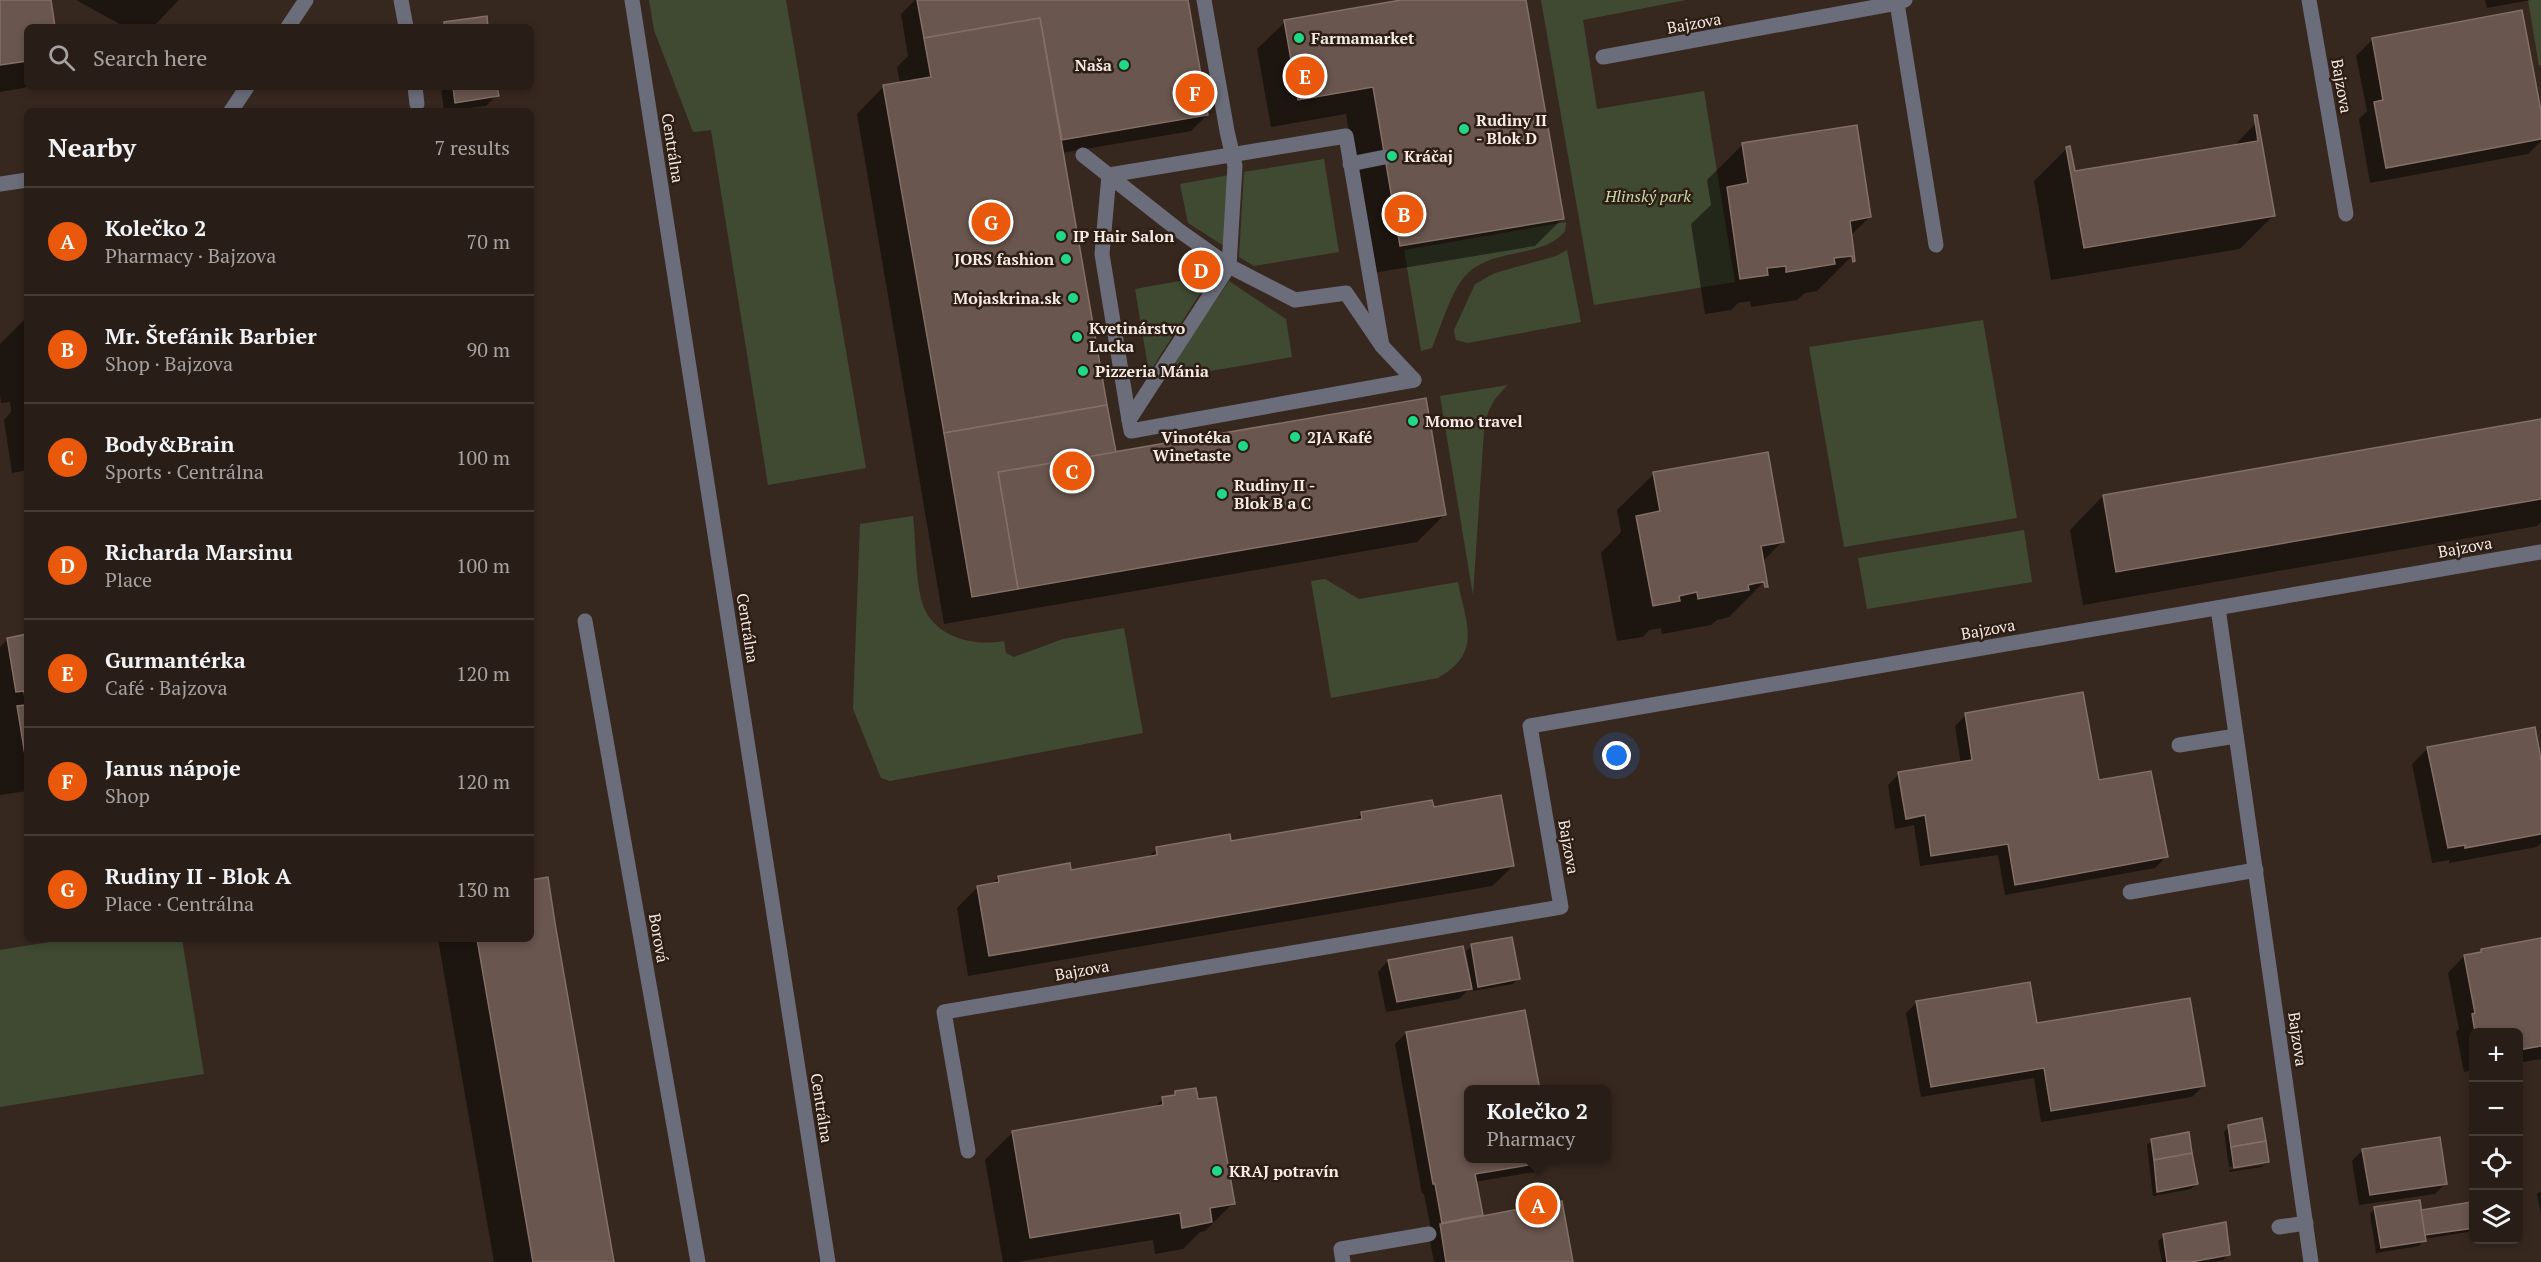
<!DOCTYPE html>
<html lang="en">
<head>
<meta charset="utf-8">
<style>
  :root { --surface:#291e17; --page:#312720; --text:#f1f3f6; --muted:#a5a2a1; --line:#453c36; --accent:#ea580c }
  body { margin:0; font-family:"PT Serif",serif; background:var(--page); color:var(--text) }
  .controls { position:absolute; right:18px; bottom:18px; display:grid; overflow:hidden; border-radius:9px; box-shadow:0 3px 9px #0003 }
  .controls button { width:54px; height:54px; display:grid; place-items:center; padding:0; border:0; border-bottom:2px solid var(--line); background:var(--surface); color:var(--text); font:30px sans-serif }
  .you { position:absolute; left:1617px; top:756px; width:21px; height:21px; margin:-15px; border:4px solid #fff; border-radius:50%; background:#1a73e8; box-shadow:0 0 0 9px #1a73e833 }
  .badge { display:grid; place-items:center; width:39px; height:39px; border-radius:50%; background:var(--accent); color:#fff; font-size:20px; font-weight:700 }
  .pin { position:absolute; translate:-50% -50%; border:3px solid #fff; box-shadow:0 2px 6px #0006 }
  .popup { position:absolute; left:1464px; top:1085px; width:147px; height:78px; box-sizing:border-box; display:grid; place-content:center; border-radius:9px; background:var(--surface); filter:drop-shadow(0 2px 4px #0005); font-size:20px; white-space:nowrap; color:var(--muted) }
  .popup b { font-size:22px; color:var(--text) }
  .popup::after { content:''; position:absolute; left:50%; top:100%; margin-left:-12px; border:12px solid transparent; border-top-color:var(--surface) }
  .list { margin:0; padding:0; list-style:none }
  h2 { display:flex; justify-content:space-between; align-items:center; height:78px; margin:0; padding:0 24px; font-size:26px }
  h2 small { font-size:20px; font-weight:400; color:var(--muted) }
  .list li { display:grid; grid-template-columns:39px 1fr auto; gap:18px; align-items:center; box-sizing:border-box; height:108px; padding:0 24px; border-top:2px solid var(--line) }
  .list b { display:block; font-size:22px; white-space:nowrap }
  .list p { margin:0; font-size:20px; white-space:nowrap; color:var(--muted) }
  .list em { font-size:20px; font-style:normal; color:var(--muted) }
  .icon { flex:none; width:33px; height:33px; fill:none; stroke:currentColor; stroke-width:2; stroke-linecap:round; stroke-linejoin:round }
  .map { position:relative; flex:none; width:2541px; height:1262px; overflow:hidden }
  .search { position:absolute; background:var(--surface); box-shadow:0 3px 9px #0003; left:24px; top:24px; width:510px; height:66px; display:flex; align-items:center; gap:15px; box-sizing:border-box; padding:0 21px; border-radius:9px; color:var(--muted); font-size:22px }
  .panel { position:absolute; background:var(--surface); box-shadow:0 3px 9px #0003; left:24px; top:108px; width:510px; height:834px; border-radius:9px }
  .map>svg:first-child { display:block }
</style>
</head>
<body>
<div class="map">
<svg width="2541" height="1262" viewBox="0 0 2541 1262">
  <rect width="100%" height="100%" fill="#37281f"/>
  <g fill="#404a32">
    <polygon points="649,0 786,0 866,468 768,485 711,130 693,132 654,30"/>
    <polygon points="1541,0 1686,0 1583,20 1597,109 1704,91 1735,282 1594,305"/>
    <polygon points="2528,0 2541,0 2541,65 2539,66"/>
    <polygon points="1324,159 1339,252 1254,266 1239,257 1244,172"/>
    <polygon points="1229,175 1224,246 1188,223 1180,184"/>
    <path d="M1566,222L1565,231C1544,259 1490,247 1465,276C1451,292 1441,326 1432,348L1421,351L1404,250Z"/>
    <polygon points="1567,250 1581,322 1468,343 1456,340 1454,330 1475,284 1495,273 1556,256"/>
    <polygon points="1212,275 1149,373 1135,289"/>
    <polygon points="1229,281 1286,319 1292,357 1163,379"/>
    <polygon points="1983,320 2017,518 1844,547 1809,347"/>
    <path d="M1508,385C1493,399 1487,410 1484,430L1473,595L1440,396Z"/>
    <path d="M913,516C916,543 915,573 921,599C930,636 971,647 1004,641L1006,653L1014,657L1063,639L1124,628L1143,733L890,781L881,778L853,709L860,524Z"/>
    <polygon points="2024,530 2032,582 1867,609 1858,558"/>
    <path d="M1325,579L1359,599L1458,582C1466,625 1483,652 1438,678L1331,698L1311,581Z"/>
    <polygon points="67,939 182,939 204,1074 0,1107 0,950"/>
  </g>
  <g fill="#0007">
    <polygon points="0,0 49,0 53,27 27,27 27,86 24,88 0,92"/>
    <polygon points="76,0 179,0 153,27 125,27"/>
    <polygon points="915,0 1187,0 1207,115 1191,131 1062,153 1114,454 1444,515 1417,542 944,624 857,114 884,86 900,84 897,67 908,56 901,14"/>
    <polygon points="1411,0 1525,0 1563,218 1535,246 1373,273 1346,114 1271,127 1257,49 1285,22"/>
    <polygon points="2485,0 2531,0 2487,8"/>
    <polygon points="2373,39 2541,119 2541,141 2528,154 2370,183 2359,119 2367,111 2356,56"/>
    <polygon points="441,87 496,87 497,95 486,106 444,111"/>
    <polygon points="2256,123 2273,216 2240,249 2051,280 2034,181 2067,148 2074,173 2233,147"/>
    <polygon points="1743,144 1870,217 1850,236 1853,255 1817,291 1805,293 1797,300 1751,307 1750,301 1738,303 1731,310 1705,314 1691,224 1711,205 1707,180"/>
    <polygon points="27,317 27,470 12,473 4,420 11,412 11,409 10,402 1,403 0,395 0,344"/>
    <polygon points="2541,421 2541,522 2537,526 2083,605 2070,530 2103,496"/>
    <polygon points="1654,474 1782,542 1762,562 1765,581 1729,617 1717,620 1711,625 1662,634 1661,628 1649,630 1643,637 1617,641 1601,553 1621,532 1617,510"/>
    <polygon points="27,636 27,791 0,795 0,647 8,639"/>
    <polygon points="1966,715 2097,781 2166,857 2155,868 2005,895 1998,855 1920,866 1914,825 1895,829 1888,785 1899,774 1961,764 1955,726"/>
    <polygon points="2428,748 2541,769 2541,843 2537,847 2449,863 2449,860 2432,863 2412,764"/>
    <polygon points="1433,809 1513,866 1492,886 968,976 957,908 978,887 991,885 999,877 1070,871 1147,858 1157,849 1230,843 1353,822 1362,813"/>
    <polygon points="531,882 612,1262 494,1262 438,939 531,939"/>
    <polygon points="2541,940 2541,1059 2518,1063 2518,1032 2474,1032 2474,1070 2464,1072 2456,1032 2459,1029 2448,973 2464,956 2479,954 2482,950"/>
    <polygon points="1472,946 1518,979 1513,984 1473,991 1466,951"/>
    <polygon points="1388,961 1470,988 1459,999 1386,1012 1378,972"/>
    <polygon points="1917,1002 2036,1025 2203,1086 2192,1097 2041,1122 2034,1078 1921,1097 1906,1013"/>
    <polygon points="1406,1033 1469,1090 1469,1158 1551,1160 1540,1171 1475,1182 1482,1217 1572,1262 1434,1262 1429,1237 1432,1234 1424,1194 1422,1194 1395,1044"/>
    <polygon points="1176,1093 1197,1101 1233,1203 1205,1231 1200,1232 1183,1249 1155,1254 1153,1240 1017,1262 1003,1262 985,1160 1013,1132 1153,1109 1163,1099 1171,1097"/>
    <polygon points="2229,1127 2267,1162 2262,1167 2229,1172 2229,1170 2264,1165 2264,1162 2229,1167 2224,1132"/>
    <polygon points="2152,1140 2196,1184 2191,1189 2153,1196 2147,1145"/>
    <polygon points="2363,1150 2446,1183 2435,1194 2359,1205 2352,1161"/>
    <polygon points="2541,1191 2541,1214 2537,1194"/>
    <polygon points="2375,1208 2420,1212 2473,1227 2468,1232 2424,1239 2419,1246 2376,1253 2370,1214"/>
    <polygon points="2164,1236 2229,1254 2223,1260 2211,1262 2162,1262 2158,1241"/>
  </g>
  <g fill="#69564e" stroke="#836f66" stroke-width="1.5">
    <polygon points="0,0 51,0 55,27 27,27 27,61 0,65"/>
    <polygon points="917,0 1188,0 1208,115 1062,140 1040,18 924,38"/>
    <polygon points="1401,0 1526,0 1564,219 1400,246 1373,87 1298,100 1284,20"/>
    <polygon points="2522,10 2541,111 2541,139 2386,168 2374,102 2383,100 2372,38"/>
    <polygon points="487,16 488,27 444,27 444,22"/>
    <polygon points="1040,18 1107,405 944,433 883,85 931,77 924,38"/>
    <polygon points="453,87 497,87 499,96 455,103"/>
    <polygon points="2254,115 2257,115 2275,216 2084,248 2066,147 2070,146 2075,171 2258,141"/>
    <polygon points="1857,125 1871,217 1850,221 1855,261 1853,262 1852,256 1834,258 1835,264 1786,272 1786,266 1767,268 1768,275 1740,279 1727,187 1748,183 1742,143"/>
    <polygon points="1426,398 1446,515 1018,589 998,472"/>
    <polygon points="1107,405 1116,452 998,472 1018,589 972,597 944,433"/>
    <polygon points="2541,419 2541,499 2116,572 2103,495"/>
    <polygon points="1768,452 1784,542 1761,546 1768,587 1765,587 1764,582 1757,583 1748,585 1749,590 1698,599 1697,592 1679,596 1680,601 1653,606 1636,516 1660,511 1653,472"/>
    <polygon points="27,634 27,761 26,761 17,706 26,705 24,691 16,692 7,638"/>
    <polygon points="2083,692 2099,780 2151,771 2168,857 2015,885 2008,844 1931,856 1925,815 1906,819 1898,772 1972,760 1965,713"/>
    <polygon points="2535,727 2541,760 2541,834 2465,848 2465,845 2448,848 2427,747"/>
    <polygon points="1501,795 1514,866 989,956 977,886 999,882 998,876 1070,863 1071,870 1157,855 1156,847 1230,834 1231,841 1355,820 1362,819 1361,812 1432,800 1434,807"/>
    <polygon points="548,877 555,923 614,1262 533,1262 477,939 531,939 531,880"/>
    <polygon points="1512,937 1520,979 1478,987 1471,944"/>
    <polygon points="2541,938 2541,1046 2518,1050 2518,1032 2475,1032 2472,1014 2475,1013 2464,955 2481,952 2481,949"/>
    <polygon points="1463,946 1472,989 1397,1002 1388,960"/>
    <polygon points="2030,982 2037,1023 2190,998 2205,1086 2051,1111 2044,1068 1931,1087 1916,1001"/>
    <polygon points="1525,1010 1540,1090 1469,1090 1469,1158 1552,1158 1552,1161 1475,1174 1483,1215 1442,1223 1435,1184 1433,1184 1406,1032"/>
    <polygon points="1196,1088 1198,1099 1216,1097 1235,1204 1210,1208 1212,1222 1182,1228 1180,1213 1030,1238 1012,1131 1163,1105 1162,1097 1175,1095 1175,1091"/>
    <polygon points="2262,1118 2266,1141 2231,1147 2228,1125"/>
    <polygon points="2189,1132 2192,1153 2154,1160 2151,1139"/>
    <polygon points="2440,1137 2447,1184 2370,1195 2362,1149"/>
    <polygon points="2266,1141 2269,1162 2234,1168 2231,1147"/>
    <polygon points="2192,1153 2198,1184 2157,1192 2154,1160"/>
    <polygon points="2420,1200 2426,1241 2381,1248 2374,1207"/>
    <polygon points="1562,1201 1573,1262 1446,1262 1440,1224"/>
    <polygon points="2471,1202 2474,1228 2425,1235 2421,1210"/>
    <polygon points="2226,1222 2230,1255 2191,1262 2167,1262 2163,1234"/>
  </g>
  <g fill="none" stroke-linecap="round" stroke-linejoin="round">
    <g stroke="#6b6e7a" stroke-width="15">
      <polyline points="401,0 406,27"/>
      <polyline points="415,87 417,104"/>
      <polyline points="2179,745 2236,736"/>
      <polyline points="2130,892 2256,870"/>
      <polyline points="2279,1227 2306,1223"/>
      <polyline points="1343,1262 1341,1249 1429,1234"/>
    </g>
    <g stroke="#6b6e7a" stroke-width="15">
      <polyline points="1204,0 1227,131 1235,166 1229,266 1129,420 1131,431 1414,380"/>
      <polyline points="1083,155 1177,229 1229,266 1295,300 1346,293 1382,346 1414,380"/>
      <polyline points="1350,164 1385,157"/>
      <polyline points="1129,420 1102,254 1109,175 1346,136 1382,346"/>
    </g>
    <g stroke="#6b6e7a" stroke-width="15">
      <polyline points="632,0 828,1262"/>
      <polyline points="2309,0 2346,214"/>
      <polyline points="1897,3 1936,245"/>
      <polyline points="288,27 306,0"/>
      <polyline points="1603,57 1897,3 1905,0"/>
      <polyline points="231,111 247,87"/>
      <polyline points="0,184 27,180"/>
      <polyline points="2218,608 2311,1262"/>
      <polyline points="585,621 698,1262"/>
      <polyline points="968,1151 944,1012 1561,907 1530,726 2541,552"/>
    </g>
  </g>
  <g fill="#21d887" stroke="#2d1e15" stroke-width="2">
    <circle cx="1299" cy="38" r="6"/>
    <circle cx="1124" cy="65" r="6"/>
    <circle cx="1464" cy="129" r="6"/>
    <circle cx="1392" cy="156" r="6"/>
    <circle cx="1061" cy="236" r="6"/>
    <circle cx="1066" cy="259" r="6"/>
    <circle cx="1073" cy="298" r="6"/>
    <circle cx="1077" cy="337" r="6"/>
    <circle cx="1083" cy="371" r="6"/>
    <circle cx="1413" cy="421" r="6"/>
    <circle cx="1295" cy="437" r="6"/>
    <circle cx="1243" cy="446" r="6"/>
    <circle cx="1222" cy="494" r="6"/>
    <circle cx="1217" cy="1171" r="6"/>
  </g>
  <g text-anchor="middle" stroke-width="5" stroke-linejoin="round" paint-order="stroke">
    <g font-size="16" fill="#f6ebe5" stroke="#2d1e15">
      <text transform="translate(1694 23) rotate(-10)" y="6">Bajzova</text>
      <text transform="translate(2342 86) rotate(80)" y="6">Bajzova</text>
      <text transform="translate(673 148) rotate(81)" y="6">Centrálna</text>
      <text transform="translate(2465 547) rotate(-10)" y="6">Bajzova</text>
      <text transform="translate(748 628) rotate(81)" y="6">Centrálna</text>
      <text transform="translate(1988 629) rotate(-10)" y="6">Bajzova</text>
      <text transform="translate(1569 847) rotate(80)" y="6">Bajzova</text>
      <text transform="translate(659 938) rotate(80)" y="6">Borová</text>
      <text transform="translate(1082 970) rotate(-10)" y="6">Bajzova</text>
      <text transform="translate(2298 1039) rotate(82)" y="6">Bajzova</text>
      <text transform="translate(822 1108) rotate(81)" y="6">Centrálna</text>
    </g>
    <g font-size="16" font-weight="bold" fill="#f6ebe5" stroke="#2d1e15" text-anchor="start">
      <text x="1311" y="44">Farmamarket</text>
      <text x="1112" y="71" text-anchor="end">Naša</text>
      <text x="1476" y="126">Rudiny II<tspan x="1476" dy="18">- Blok D</tspan></text>
      <text x="1404" y="162">Kráčaj</text>
      <text x="1073" y="242">IP Hair Salon</text>
      <text x="1054" y="265" text-anchor="end">JORS fashion</text>
      <text x="1061" y="304" text-anchor="end">Mojaskrina.sk</text>
      <text x="1089" y="334">Kvetinárstvo<tspan x="1089" dy="18">Lucka</tspan></text>
      <text x="1095" y="377">Pizzeria Mánia</text>
      <text x="1425" y="427">Momo travel</text>
      <text x="1231" y="443" text-anchor="end">Vinotéka<tspan x="1231" dy="18">Winetaste</tspan></text>
      <text x="1307" y="443">2JA Kafé</text>
      <text x="1234" y="491">Rudiny II -<tspan x="1234" dy="18">Blok B a C</tspan></text>
      <text x="1229" y="1177">KRAJ potravín</text>
    </g>
    <g font-size="16" font-style="italic" fill="#c5daa7" stroke="#2d1e15">
      <text x="1648" y="202">Hlinský park</text>
    </g>
  </g>
</svg>
<div class="controls">
<button>+</button>
<button>−</button>
<button><svg class="icon" aria-label="locate" viewBox="0 0 24 24"><circle cx="12" cy="12" r="6"/><path d="M12 2v4M12 18v4M2 12h4M18 12h4"/></svg></button>
<button><svg class="icon" aria-label="layers" viewBox="0 0 24 24"><path d="M12 4l9 5-9 5-9-5zM3 14l9 5 9-5"/></svg></button>
</div>
<div class="you"></div>
<div class="pin badge" style="left:1538px;top:1205px">A</div>
<div class="popup"><b>Kolečko 2</b>Pharmacy</div>
<div class="pin badge" style="left:1404px;top:214px">B</div>
<div class="pin badge" style="left:1072px;top:471px">C</div>
<div class="pin badge" style="left:1201px;top:270px">D</div>
<div class="pin badge" style="left:1305px;top:76px">E</div>
<div class="pin badge" style="left:1195px;top:93px">F</div>
<div class="pin badge" style="left:991px;top:222px">G</div>
<div class="search"><svg class="icon" aria-label="search" viewBox="0 0 24 24"><circle cx="10" cy="10" r="6"/><path d="M15 15l6 6"/></svg>Search here</div>
<section class="panel">
<h2>Nearby<small>7 results</small></h2>
<ul class="list">
<li><span class="badge">A</span><div><b>Kolečko 2</b><p>Pharmacy · Bajzova</p></div><em>70 m</em></li>
<li><span class="badge">B</span><div><b>Mr. Štefánik Barbier</b><p>Shop · Bajzova</p></div><em>90 m</em></li>
<li><span class="badge">C</span><div><b>Body&amp;Brain</b><p>Sports · Centrálna</p></div><em>100 m</em></li>
<li><span class="badge">D</span><div><b>Richarda Marsinu</b><p>Place</p></div><em>100 m</em></li>
<li><span class="badge">E</span><div><b>Gurmantérka</b><p>Café · Bajzova</p></div><em>120 m</em></li>
<li><span class="badge">F</span><div><b>Janus nápoje</b><p>Shop</p></div><em>120 m</em></li>
<li><span class="badge">G</span><div><b>Rudiny II - Blok A</b><p>Place · Centrálna</p></div><em>130 m</em></li>
</ul>
</section>
</div>
</body>
</html>
